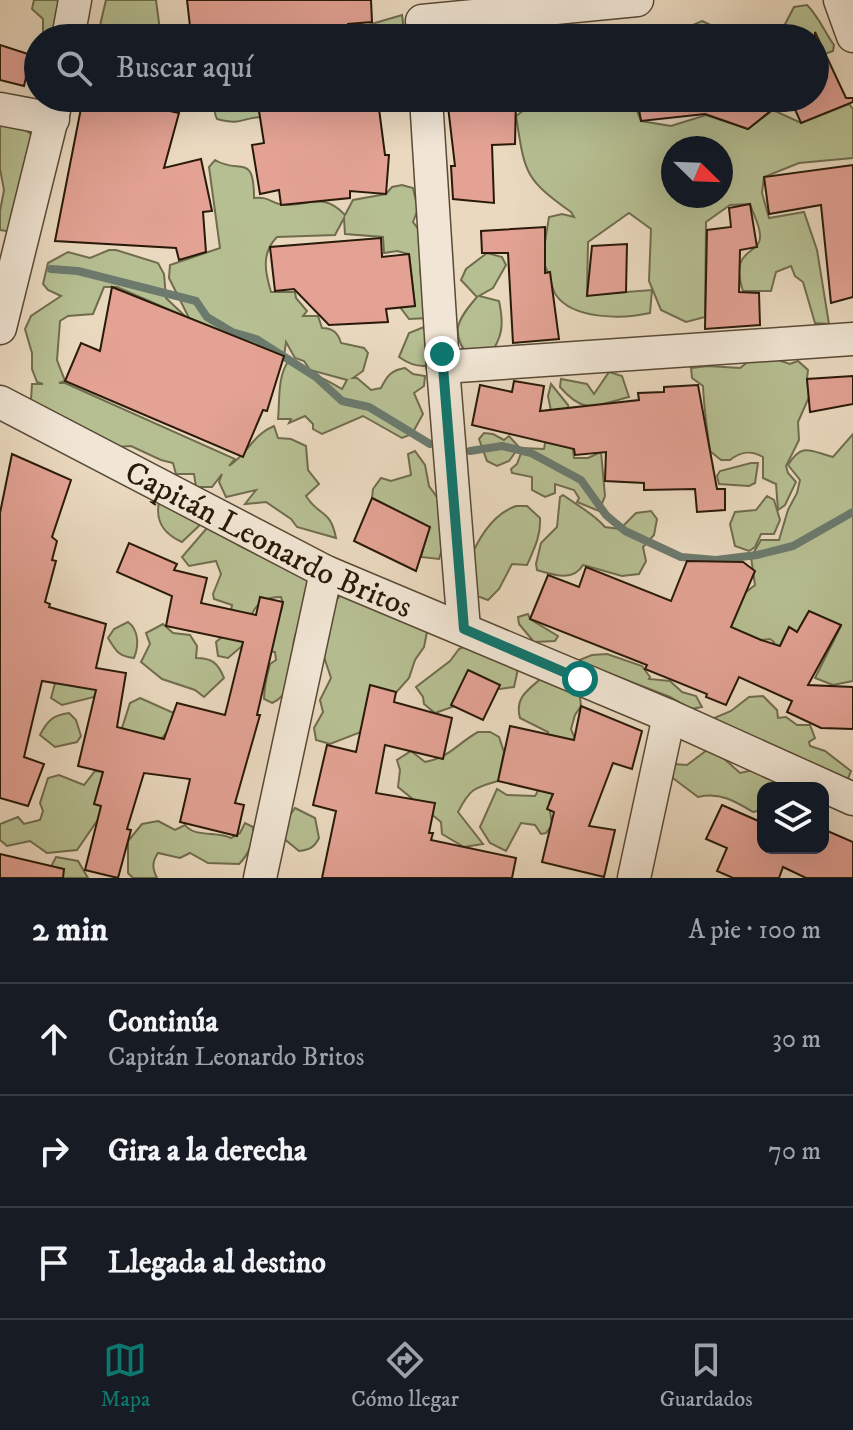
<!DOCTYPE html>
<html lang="es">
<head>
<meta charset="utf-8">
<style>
  :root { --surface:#171b24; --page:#242831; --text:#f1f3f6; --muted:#9ea1a6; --line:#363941; --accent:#0f766e }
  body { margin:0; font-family:"IM FELL DW Pica",serif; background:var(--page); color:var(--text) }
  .controls { position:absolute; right:24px; bottom:24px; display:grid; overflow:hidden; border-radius:16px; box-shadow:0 8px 32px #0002 }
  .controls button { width:72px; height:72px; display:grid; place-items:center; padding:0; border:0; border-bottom:2px solid var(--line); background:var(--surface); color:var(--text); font:40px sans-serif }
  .compass { position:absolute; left:661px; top:136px; width:72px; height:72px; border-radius:50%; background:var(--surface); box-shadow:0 8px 32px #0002; rotate:113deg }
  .stop { position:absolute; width:24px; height:24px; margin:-18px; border:6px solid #0f766e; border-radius:50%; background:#fff }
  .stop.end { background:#0f766e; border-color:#fff; box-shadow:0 2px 8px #0008 }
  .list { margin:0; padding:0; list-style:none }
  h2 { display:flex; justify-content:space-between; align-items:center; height:104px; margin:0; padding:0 32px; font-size:34px }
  h2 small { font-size:26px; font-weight:400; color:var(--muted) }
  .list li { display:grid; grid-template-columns:52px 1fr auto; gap:24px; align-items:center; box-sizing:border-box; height:112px; padding:0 32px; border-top:2px solid var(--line) }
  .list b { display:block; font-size:30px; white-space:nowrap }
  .list p { margin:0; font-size:26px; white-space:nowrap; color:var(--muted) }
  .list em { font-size:26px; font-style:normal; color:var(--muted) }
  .icon { flex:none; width:44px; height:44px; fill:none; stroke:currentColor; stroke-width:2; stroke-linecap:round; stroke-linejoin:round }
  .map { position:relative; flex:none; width:853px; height:878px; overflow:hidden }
  .search { position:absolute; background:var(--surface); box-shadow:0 8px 32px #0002; left:24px; right:24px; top:24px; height:88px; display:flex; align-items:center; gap:20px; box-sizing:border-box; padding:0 28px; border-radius:44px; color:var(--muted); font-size:30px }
  .sheet { height:440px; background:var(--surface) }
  nav { display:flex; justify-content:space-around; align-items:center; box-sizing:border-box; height:112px; border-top:2px solid var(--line); background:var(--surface); font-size:22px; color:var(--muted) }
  nav a { display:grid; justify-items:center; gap:4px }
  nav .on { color:var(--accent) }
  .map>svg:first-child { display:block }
</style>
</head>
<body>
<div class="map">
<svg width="853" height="878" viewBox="0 0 853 878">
  <rect width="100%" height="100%" fill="#ead9bf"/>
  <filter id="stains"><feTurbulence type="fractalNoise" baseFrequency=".0025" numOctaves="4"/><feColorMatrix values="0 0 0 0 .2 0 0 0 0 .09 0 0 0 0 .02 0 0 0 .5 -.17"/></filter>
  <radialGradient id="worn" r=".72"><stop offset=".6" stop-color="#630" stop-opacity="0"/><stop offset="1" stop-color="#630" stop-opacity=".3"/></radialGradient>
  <g fill="#b6bf92" stroke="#706c4e" stroke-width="2" fill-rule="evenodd">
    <polygon points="34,0 75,0 57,38 43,38 43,19 32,9"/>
    <polygon points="106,0 156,0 161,38 97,38"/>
    <path d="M807,5C819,17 824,31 834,45L833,51L825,54L822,46L815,49V38H762L782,30L794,7Z"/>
    <polygon points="402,15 405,38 361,38 358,28"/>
    <polygon points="702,21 728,33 731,38 684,38 681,30"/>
    <path d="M220,98H255L263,117C242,117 243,126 217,119C212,109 217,105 220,98Z"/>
    <path d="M530,98L600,100L603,98H632L641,121L671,126L706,115L748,129L773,110L801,123L849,104L853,109V158L799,163L764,177L762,193L769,218L804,212L817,250L829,324L815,323L803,282L795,276L791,266L776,272L771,291H743C728,246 762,256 760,235C760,226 753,213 750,204L730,205L706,222L705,317L686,322L661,310L649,281L651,229L629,213L588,242L587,295L652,290L650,313C624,319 573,320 556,295C549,285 552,275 542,261L549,217L562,214L574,217L571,212C523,178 525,172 516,116L528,107ZM673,148H721V196H673Z"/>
    <polygon points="0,112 52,149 32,235 0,230 0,211 4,190 0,169"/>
    <path d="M215,160C240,175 254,152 254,198C269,196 272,204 284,205C311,205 324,192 345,215L353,200L386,194L392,187L402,185L413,188L418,209L413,222L419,230L423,266L420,269L428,318L409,319L400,307L415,305L409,254L397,251L384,253L383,237L345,234L344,218L335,235L277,237C261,253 265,272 271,292H295L296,298L307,311L303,316H318L322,328C333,328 338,333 341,343L364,348L368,353L363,371L353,378H357L371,390L381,388C387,376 391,370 405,368L413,374L425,376L424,386L414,393L423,414L412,434L402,438L363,416L322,434L313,429V424L305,416L289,423L291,419H278C280,399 277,377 289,360C306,371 324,378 342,389L347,380L310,370L304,361L295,358L286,342L284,356L189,318L169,278L170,265L220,248L209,167Z"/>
    <path d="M109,250H116L158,263L164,274L166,298L186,317L117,287H104L93,314L68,316L60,321L57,360L65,381L59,383H65L235,459L229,466C249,453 252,435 274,426L278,438L291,439L306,446L308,470L319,484L306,496C319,517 330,508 336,538L297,527L291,519L266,502L245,504L256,490L226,497L219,482L222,474L212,487H196L194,474H176L173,463L161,460L131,446L103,448L31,400L32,384H43L37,382L32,369V353L25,329L31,316L61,296L48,290L43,284L48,263L68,252L90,258Z"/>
    <path d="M487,253L502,257L506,265L493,288L479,296L499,301C504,324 503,338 488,357H469C449,332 458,319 477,297L461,280L466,269Z"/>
    <path d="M424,327L443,328L435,364C423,368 410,365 399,357L409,333Z"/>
    <path d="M775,359L790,364L798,361L808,370L807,379L809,397L798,422L799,440L786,466L788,473L796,482L785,505L778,510L776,484L763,478V457C751,450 741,451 730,460H721L710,451C707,429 704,409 703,386L692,378L691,368L708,366L740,368L749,361Z"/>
    <path d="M609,372L622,376L629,397C596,405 585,416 560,387L561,379L587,384L594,394Z"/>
    <polygon points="551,384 568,405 574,458 588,458 601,452 605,496 599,511 577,502 579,498 574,490 555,484 555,493 545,497 532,490 532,477 512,473 511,469 517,464 523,448 544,449 551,411 548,396"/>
    <polygon points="484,433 493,434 504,440 509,436 519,447 509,461 497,466 487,461 479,439"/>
    <path d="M853,434V681L833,685L815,678L841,626L809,611L800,627L807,637L789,627L776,654L766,666L774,642L770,639L761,640L730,633L728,606L755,585L751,557L761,540H779L788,510L797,493L800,480L788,465C802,442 810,451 833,457Z"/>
    <polygon points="415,451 425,465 429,486 439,500 444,543 439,559 421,557 429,527 372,498 373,489 381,478 391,481 411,475 408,454"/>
    <polygon points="751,463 758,463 755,483 749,486 719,484 717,476 720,471"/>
    <path d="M563,495C577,505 594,514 605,527L620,529L636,513L651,511L657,519L654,535L643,547L646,561L639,574L622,576L583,565C573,582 554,575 537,570L536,564L541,543L557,527L560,497Z"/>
    <polygon points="767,496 774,500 780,520 774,534 761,534 755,547 749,551 735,546 730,524 735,512 756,510"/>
    <path d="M159,502L202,523L182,542C164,534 155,522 159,502Z"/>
    <path d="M516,506H527L540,518C541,536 534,549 527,565L512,564L499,589L488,600L477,596L466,569C475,544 490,515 516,506Z"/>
    <path d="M207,528L236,540L238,545L308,579L302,623C283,643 304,689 272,703L264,699C264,688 267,675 270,664L276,660L275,652L242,646L228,658L218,656L216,642L227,633L275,622C280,614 285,606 281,597C267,597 258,601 252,614L231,612L232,605L214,599L213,594L221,574L216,561L189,566L182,557Z"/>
    <polygon points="343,592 429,622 424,647 415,660 409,678 361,732 330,744 316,740 314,728 323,712 320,700 331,678 321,648 332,605"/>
    <polygon points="528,614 530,619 558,636 555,641 534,642 519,624 518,617"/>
    <path d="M128,622C139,630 139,646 134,658C118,656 116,651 108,638L114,629Z"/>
    <path d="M163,624L173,633L190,635L197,646L196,658C212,658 218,663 224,678L204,697L195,690L162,679L141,662L150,644L146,633Z"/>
    <polygon points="465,646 518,669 514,687 500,689 472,672 465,677 455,706 435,713 424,704 423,697 416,687 450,661 459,649"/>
    <polygon points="607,654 642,666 650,677 649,679 670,681 682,692 696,696 702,707 691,709 670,697 577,661 592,655"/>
    <path d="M545,675L579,689L581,706L575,715L571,729L575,739L549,803L552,825L546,833L541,834L535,825L521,823L506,851L490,843L480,827L497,789L507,795L535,796C547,777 541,754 548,732L520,718C514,696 530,689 545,675Z"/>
    <polygon points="57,676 99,684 94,697 62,705 51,698"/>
    <polygon points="763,696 777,710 778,718 786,717 797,725 810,725 815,738 809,742 810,746 825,751 851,771 847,781 712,719 731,711 749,697"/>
    <polygon points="140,698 176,714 169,730 162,738 140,741 121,731 130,703"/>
    <path d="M69,713L76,720L81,736L77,742L55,747L40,735C47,721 53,715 69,713Z"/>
    <path d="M478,732H490L499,737L504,752L498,781C473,788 470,789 458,812L483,844L464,847L442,834L441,822L398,787L400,770L397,760L411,751L425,762C449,758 458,743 478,732Z"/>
    <path d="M711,747L740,773L753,770L801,788H763V810L753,812C735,801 720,792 698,797L670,776L674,764L687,765Z"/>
    <polygon points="95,771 103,772 112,809 110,820 97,821 77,850 47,853 30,841 7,846 0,840 0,824 18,817 24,824 40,820 43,811 40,803 48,778 59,775 84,785"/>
    <path d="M295,808L315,818L319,838C314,848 309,850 299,851L282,837L285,822Z"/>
    <path d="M158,821L175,830L185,825C195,838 217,831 231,838L240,833L245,823L253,827C254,842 249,854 239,864L208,863L190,853L180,858L158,853C152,862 152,868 157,878H133L128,873V841L142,824Z"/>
    <polygon points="56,857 78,861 88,878 45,878"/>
  </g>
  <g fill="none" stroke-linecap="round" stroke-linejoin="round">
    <g stroke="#6c7a6e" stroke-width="8">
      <polyline points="51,269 78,271 196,301 207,317 232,332 256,339 275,351 316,377 342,401 369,407 430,444"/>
      <polyline points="470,451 502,446 531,453 581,480 606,515 625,531 681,557 716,560 757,555 793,546 853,512"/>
    </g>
  </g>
  <g fill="#e3a294" stroke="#291a09" stroke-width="2">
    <polygon points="187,0 371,0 372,22 348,24 348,38 248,38 247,29 191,35"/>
    <polygon points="815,32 846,98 853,98 853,102 801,123 790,98 815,98"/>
    <polygon points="0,45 31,55 24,86 0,80"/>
    <polygon points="83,98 111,98 179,113 164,168 201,159 212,211 203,212 206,252 179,260 176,248 55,241"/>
    <polygon points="257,98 349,98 349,104 378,101 385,155 389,155 386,194 350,191 350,198 281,205 279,190 260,194 252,145 264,143"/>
    <polygon points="447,98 516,98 515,144 492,145 494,203 453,199 451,166 455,166"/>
    <polygon points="637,98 787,98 748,129 705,114 641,121"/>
    <polygon points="853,165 853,297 831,303 821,205 769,214 764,177"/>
    <polygon points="750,204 757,247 740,250 739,292 759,293 760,325 705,329 707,230 731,227 729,208"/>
    <polygon points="545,227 545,273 550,272 559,339 513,343 508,253 482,253 481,231"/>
    <polygon points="381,238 382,257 409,254 415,306 386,309 388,322 329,325 294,289 275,291 270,247"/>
    <polygon points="627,244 626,292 587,296 592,246"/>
    <polygon points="112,287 284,356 267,411 263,410 243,457 65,381 81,343 100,351"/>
    <polygon points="853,376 853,404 810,412 807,379"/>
    <polygon points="514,381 544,386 540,411 639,400 638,393 664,392 664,387 698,385 717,489 725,489 725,510 697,512 695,489 644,490 644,483 605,481 606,452 575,455 574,449 472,425 480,385 512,392"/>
    <polygon points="12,454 71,480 52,537 57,541 52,560 56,561 45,602 50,604 49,607 106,624 96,668 126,673 117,727 164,739 177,703 225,715 243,642 166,626 172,596 117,572 129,543 177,564 174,570 207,578 201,603 256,615 260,597 283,602 257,715 260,715 235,803 244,805 237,836 180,822 190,779 144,773 127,829 131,830 118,878 85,870 101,806 94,804 103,772 78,766 96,690 42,681 24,757 44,764 28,806 0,798 0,513"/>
    <polygon points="372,498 430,527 416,571 354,541"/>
    <polygon points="687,561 743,562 755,571 731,627 761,640 780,646 789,627 797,632 809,611 841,625 808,685 853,687 853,729 821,728 787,712 792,701 739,677 726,705 706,697 707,694 645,669 647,665 530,619 548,575 579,587 586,567 671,601"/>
    <polygon points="468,670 500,685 483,720 451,705"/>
    <polygon points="370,685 396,692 394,702 452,718 443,759 385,745 376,793 435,803 429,833 433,833 431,840 516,858 512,878 322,878 336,811 313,805 327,745 356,752"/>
    <polygon points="581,706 642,731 632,769 613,763 589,826 615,830 604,877 542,862 554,812 547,809 553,794 498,781 510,726 574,740"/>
    <polygon points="722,805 763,823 763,848 823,848 823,829 853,842 853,878 806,878 783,867 779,878 733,878 717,871 727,848 706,839"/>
    <polygon points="0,854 64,869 63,878 0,878"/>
  </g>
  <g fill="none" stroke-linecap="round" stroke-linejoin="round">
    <g stroke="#594a36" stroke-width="35">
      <g id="minor">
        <polyline points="840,0 853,36"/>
        <polyline points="422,21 637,0"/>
        <polyline points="68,38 75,0"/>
        <polyline points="426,98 443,367 464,629"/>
        <polyline points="0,109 53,119"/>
        <polyline points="0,328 57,98"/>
        <polyline points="443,367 853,339"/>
        <path id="s1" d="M0,402L326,572L669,716L853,799"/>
        <polyline points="260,878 326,572"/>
        <polyline points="634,878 669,716"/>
      </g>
    </g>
    <use href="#minor" stroke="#f1e6d5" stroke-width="32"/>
  </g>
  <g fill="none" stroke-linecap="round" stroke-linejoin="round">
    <polyline stroke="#0f766e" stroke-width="10" points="442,354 464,629 580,679"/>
  </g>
  <g text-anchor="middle" stroke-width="6" stroke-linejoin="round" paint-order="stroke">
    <g font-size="32" fill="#291a09" stroke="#f1e6d5">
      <text dy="11" stroke="none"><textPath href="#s1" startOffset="302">Capitán Leonardo Britos</textPath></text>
    </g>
  </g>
  <rect width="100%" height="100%" filter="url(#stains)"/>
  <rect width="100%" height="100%" fill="url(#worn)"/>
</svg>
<div class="controls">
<button><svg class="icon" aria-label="layers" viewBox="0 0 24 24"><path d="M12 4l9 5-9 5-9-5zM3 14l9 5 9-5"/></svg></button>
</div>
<svg class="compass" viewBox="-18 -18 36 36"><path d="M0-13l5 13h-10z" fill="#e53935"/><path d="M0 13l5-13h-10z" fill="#9ea1a6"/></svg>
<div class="stop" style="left:580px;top:679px"></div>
<div class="stop end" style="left:442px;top:354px"></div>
<div class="search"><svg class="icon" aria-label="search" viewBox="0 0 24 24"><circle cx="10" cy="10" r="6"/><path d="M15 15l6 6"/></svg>Buscar aquí</div>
</div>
<section class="sheet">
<h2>2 min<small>A pie · 100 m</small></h2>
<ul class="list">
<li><svg class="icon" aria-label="ahead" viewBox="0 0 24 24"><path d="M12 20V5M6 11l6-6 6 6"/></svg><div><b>Continúa</b><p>Capitán Leonardo Britos</p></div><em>30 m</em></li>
<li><svg class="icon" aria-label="right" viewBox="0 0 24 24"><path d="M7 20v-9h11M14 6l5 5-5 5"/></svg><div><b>Gira a la derecha</b></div><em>70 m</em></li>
<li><svg class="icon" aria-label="arrive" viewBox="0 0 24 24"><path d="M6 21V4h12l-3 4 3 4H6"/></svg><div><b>Llegada al destino</b></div></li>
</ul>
</section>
<nav>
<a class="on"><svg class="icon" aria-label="map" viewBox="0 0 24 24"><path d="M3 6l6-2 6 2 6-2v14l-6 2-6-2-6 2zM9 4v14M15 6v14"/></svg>Mapa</a>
<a><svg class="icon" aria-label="directions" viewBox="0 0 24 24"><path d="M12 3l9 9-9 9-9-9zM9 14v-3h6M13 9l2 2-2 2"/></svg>Cómo llegar</a>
<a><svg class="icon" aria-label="saved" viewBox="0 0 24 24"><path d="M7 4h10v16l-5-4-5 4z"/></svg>Guardados</a>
</nav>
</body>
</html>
